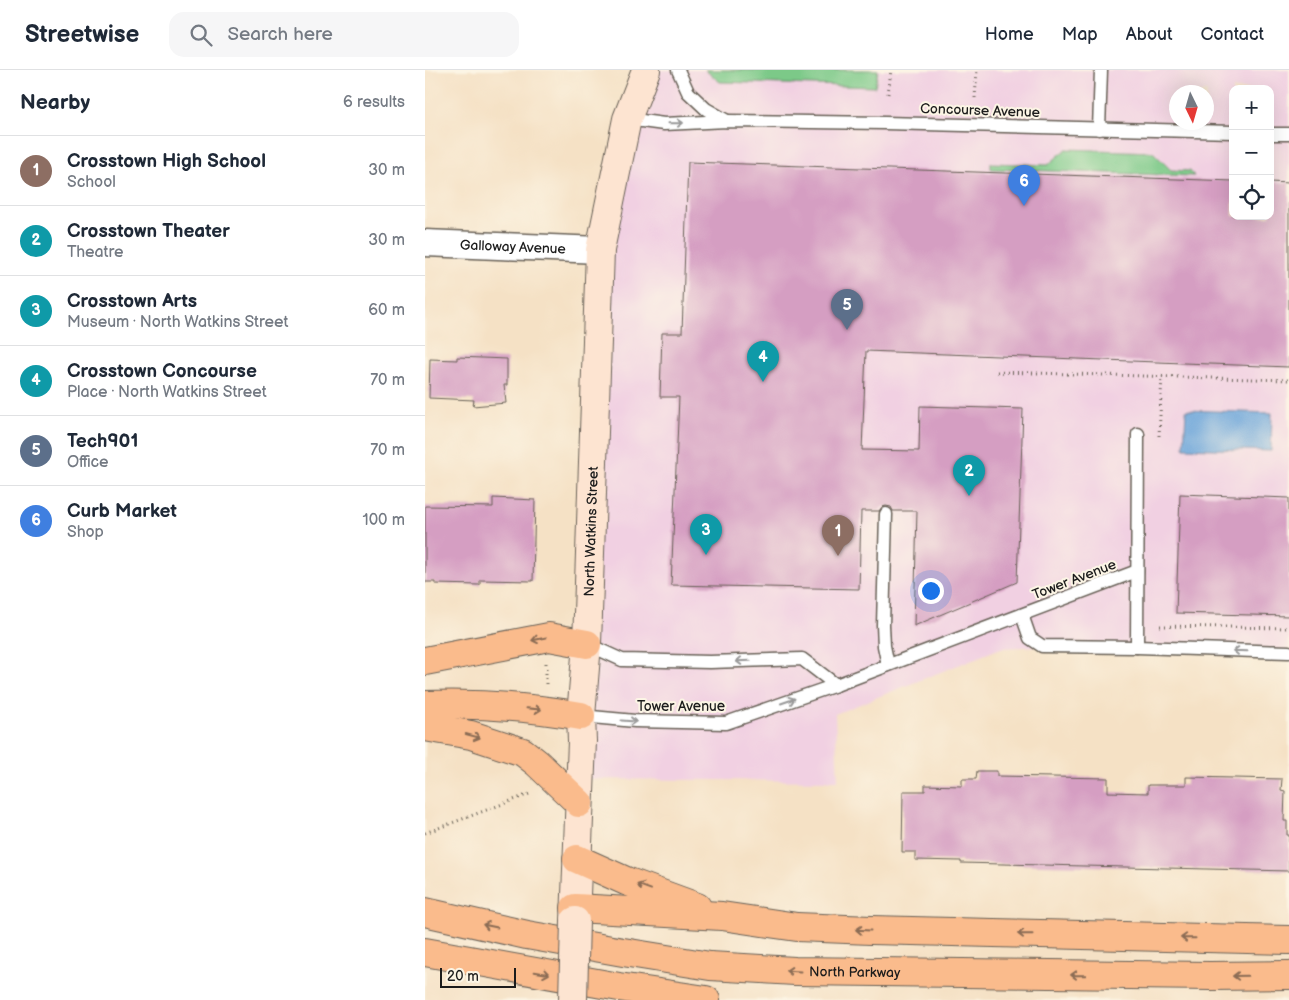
<!DOCTYPE html>
<html lang="en">
<head>
<meta charset="utf-8">
<style>
  :root { --surface:#fff; --page:#f6f6f7; --text:#1f2937; --muted:#747a83; --line:#e0e1e3; --accent:#1a73e8 }
  body { margin:0; font-family:"Balsamiq Sans",sans-serif; background:var(--page); color:var(--text) }
  .controls { position:absolute; right:15px; top:15px; display:grid; overflow:hidden; border-radius:10px; box-shadow:0 5px 20px #0002 }
  .controls button { width:45px; height:45px; display:grid; place-items:center; padding:0; border:0; border-bottom:1px solid var(--line); background:var(--surface); color:var(--text); font:25px sans-serif }
  .compass { position:absolute; left:744px; top:15px; width:45px; height:45px; border-radius:50%; background:var(--surface); box-shadow:0 5px 20px #0002; rotate:175deg }
  .scale { position:absolute; left:15px; bottom:12px; width:76px; box-sizing:border-box; padding-left:5px; border:2px solid #1c1c1c; border-top:0; font-size:14px; line-height:18px; white-space:nowrap; color:#1c1c1c; -webkit-text-stroke:4px #fcf5e5; paint-order:stroke }
  .you { position:absolute; left:505px; top:520px; width:18px; height:18px; margin:-12px; border:4px solid #fff; border-radius:50%; background:#1a73e8; box-shadow:0 0 0 8px #1a73e833 }
  .badge { display:grid; place-items:center; width:32px; height:32px; border-radius:50%; background:var(--accent); color:#fff; font-size:16px; font-weight:700 }
  .pin { position:absolute; translate:-50% -41px; filter:drop-shadow(0 1px 2px #0008) }
  .pin::after { content:''; position:absolute; top:26px; width:18px; height:15px; background:inherit; clip-path:polygon(0 0,100% 0,50% 100%) }
  .list { margin:0; padding:0; list-style:none }
  h2 { display:flex; justify-content:space-between; align-items:center; height:65px; margin:0; padding:0 20px; font-size:21px }
  h2 small { font-size:16px; font-weight:400; color:var(--muted) }
  .list li { display:grid; grid-template-columns:32px 1fr auto; gap:15px; align-items:center; box-sizing:border-box; height:70px; padding:0 20px; border-top:1px solid var(--line) }
  .list b { display:block; font-size:19px; white-space:nowrap }
  .list p { margin:0; font-size:16px; white-space:nowrap; color:var(--muted) }
  .list em { font-size:16px; font-style:normal; color:var(--muted) }
  .icon { flex:none; width:28px; height:28px; fill:none; stroke:currentColor; stroke-width:2; stroke-linecap:round; stroke-linejoin:round }
  .map { position:relative; flex:none; width:864px; height:930px; overflow:hidden }
  header { display:flex; align-items:center; gap:30px; box-sizing:border-box; height:70px; padding:0 25px; background:var(--surface); border-bottom:1px solid var(--line) }
  header strong { font-size:24px }
  nav { display:flex; gap:28px; margin-inline-start:auto; font-size:18px }
  .search { width:350px; height:45px; background:var(--page); display:flex; align-items:center; gap:12px; box-sizing:border-box; padding:0 18px; border-radius:15px; color:var(--muted); font-size:19px }
  main { display:flex }
  aside { flex:1; background:var(--surface) }
  .map>svg:first-child { display:block }
</style>
</head>
<body>
<header>
<strong>Streetwise</strong>
<div class="search"><svg class="icon" aria-label="search" viewBox="0 0 24 24"><circle cx="10" cy="10" r="6"/><path d="M15 15l6 6"/></svg>Search here</div>
<nav><a>Home</a><a>Map</a><a>About</a><a>Contact</a></nav>
</header>
<main>
<aside>
<h2>Nearby<small>6 results</small></h2>
<ul class="list">
<li><span class="badge" style="background:#8d6e63">1</span><div><b>Crosstown High School</b><p>School</p></div><em>30 m</em></li>
<li><span class="badge" style="background:#0f9aa8">2</span><div><b>Crosstown Theater</b><p>Theatre</p></div><em>30 m</em></li>
<li><span class="badge" style="background:#0f9aa8">3</span><div><b>Crosstown Arts</b><p>Museum · North Watkins Street</p></div><em>60 m</em></li>
<li><span class="badge" style="background:#0f9aa8">4</span><div><b>Crosstown Concourse</b><p>Place · North Watkins Street</p></div><em>70 m</em></li>
<li><span class="badge" style="background:#5c6f8a">5</span><div><b>Tech901</b><p>Office</p></div><em>70 m</em></li>
<li><span class="badge" style="background:#3f7fe0">6</span><div><b>Curb Market</b><p>Shop</p></div><em>100 m</em></li>
</ul>
</aside>
<div class="map">
<svg width="864" height="930" viewBox="0 0 864 930">
  <rect width="100%" height="100%" fill="#fcf5e5"/>
  <filter id="ink" filterUnits="userSpaceOnUse"><feTurbulence type="fractalNoise" baseFrequency=".02" numOctaves="2"/><feDisplacementMap in="SourceGraphic" scale="10" xChannelSelector="R" yChannelSelector="G"/><feConvolveMatrix kernelMatrix="1 2 1 2 8 2 1 2 1" color-interpolation-filters="sRGB"/></filter>
  <filter id="wash" filterUnits="userSpaceOnUse"><feTurbulence type="fractalNoise" baseFrequency=".0096" numOctaves="4" result="noise"/><feDisplacementMap in="SourceGraphic" scale="20" xChannelSelector="R" yChannelSelector="G"/><feGaussianBlur stdDeviation="1.12" result="paint"/><feColorMatrix in="noise" values="0 0 0 0 0 0 0 0 0 0 0 0 0 0 0 0 0 1.4 0 .05"/><feComposite in="paint" operator="in"/></filter>
  <g filter="url(#wash)">
    <rect width="100%" height="100%" fill="#f5e1c5"/>
    <path fill="#f1d0e2" fill-rule="evenodd" d="M221,0H864V582L617,576L576,578L410,644L413,711L155,709L172,253ZM808,19H845V146H808ZM752,22H782V52H752Z"/>
    <g fill="#7bc988" stroke="#4c7252">
      <polygon points="280,0 453,0 450,17 295,12"/>
      <polygon points="641,79 728,82 746,100 765,101 769,106 566,99 566,93 623,95"/>
    </g>
    <polygon fill="#6ba4da" stroke="#44607b" points="761,340 847,343 846,381 759,378"/>
    <g id="blocks">
      <g fill="#d59ec2">
        <polygon points="263,92 808,111 808,146 845,146 845,112 864,113 864,297 441,281 437,380 494,381 495,336 598,339 592,512 489,556 492,441 468,441 466,437 461,436 457,437 454,441 436,441 434,519 246,515 254,327 235,327 237,263 257,263"/>
        <polygon points="32,287 82,289 82,315 79,315 81,333 48,336 49,330 4,328 5,289 32,290"/>
        <polygon points="755,424 864,428 864,546 751,543"/>
        <polygon points="68,428 110,430 108,511 55,510 55,515 10,514 10,512 0,512 0,436 68,437"/>
        <polygon points="552,701 572,701 572,706 683,708 683,722 723,723 723,715 761,715 761,707 857,709 856,720 860,721 859,751 862,751 862,765 864,765 864,801 536,793 536,791 490,790 490,782 477,782 478,721 500,721 500,715 537,716 537,709 551,709"/>
      </g>
    </g>
  </g>
  <g filter="url(#ink)">
    <use href="#blocks" fill-opacity="0" stroke="#686157" stroke-width="1"/>
    <g fill="none" stroke-linecap="round" stroke-linejoin="round">
      <g stroke="#686157" stroke-width="15">
        <g id="lane">
          <polyline points="253,0 263,22 281,39 302,51"/>
          <polyline points="202,49 239,54 302,51 460,53 808,62"/>
          <polyline points="674,59 676,0"/>
          <polyline points="845,64 864,64"/>
          <polyline points="713,364 712,577 864,582"/>
          <polyline points="461,444 458,555 459,576 463,595"/>
          <polyline points="597,545 605,568 617,576 712,577"/>
          <polyline points="162,574 197,590 285,592 377,589 411,615"/>
          <polyline points="156,646 210,651 301,653 411,615 712,501"/>
        </g>
      </g>
      <g stroke="#686157" stroke-width="29">
        <g id="street">
          <path id="s1" d="M0,173L175,180"/>
        </g>
      </g>
      <g stroke="#686157" stroke-width="30">
        <g id="secondary">
          <path id="s2" d="M150,851L157,671L156,646L162,574L175,180L202,49L221,0"/>
        </g>
      </g>
      <g stroke="#686157" stroke-width="30">
        <g id="primary">
          <polyline points="0,591 124,567 162,574"/>
          <path d="M0,635C52,633 105,637 156,646"/>
          <polyline points="0,657 46,665 98,682 112,693 154,733"/>
          <polyline points="152,789 201,811 272,837"/>
          <polyline points="150,838 297,846 372,857 446,860 864,870"/>
          <path id="s3" d="M0,842L102,865L198,882L285,896L370,901L785,906L864,905"/>
          <polyline points="0,882 194,917 281,930"/>
        </g>
      </g>
      <g stroke="#686157" stroke-width="3" stroke-dasharray="1 4" stroke-linecap="butt">
        <polyline points="463,24 466,0"/>
        <polyline points="550,28 552,0"/>
        <polyline points="572,302 864,310"/>
        <polyline points="734,366 737,306"/>
        <polyline points="735,556 864,558"/>
        <polyline points="121,614 121,593"/>
        <polyline points="0,763 107,723"/>
      </g>
      <use href="#lane" stroke="#fff" stroke-width="12"/>
      <use href="#street" stroke="#fff" stroke-width="26"/>
      <use href="#secondary" stroke="#fde4d1" stroke-width="28"/>
      <use href="#primary" stroke="#fabb8c" stroke-width="28"/>
      <g stroke="#686157" stroke-width="30" stroke-linecap="butt">
        <polyline id="secondary-bridge" points="148,930 150,851"/>
      </g>
      <use href="#secondary-bridge" stroke="#fde4d1" stroke-width="28"/>
    </g>
    <defs><path id="oneway-shaft" d="M-6 0H5M1.5-3L5.5 0L1.5 3" fill="none" stroke-width="1.6" stroke-linecap="round" stroke-linejoin="round" transform="scale(1.25)"/></defs>
    <g stroke="#999">
      <use href="#oneway-shaft" transform="translate(251 53) rotate(-1)"/>
      <use href="#oneway-shaft" transform="translate(815 581) rotate(-178)"/>
      <use href="#oneway-shaft" transform="translate(318 591) rotate(178)"/>
      <use href="#oneway-shaft" transform="translate(363 631) rotate(-19)"/>
      <use href="#oneway-shaft" transform="translate(204 651) rotate(4)"/>
    </g>
    <g stroke="#8b6c54">
      <use href="#oneway-shaft" transform="translate(114 569) rotate(169)"/>
      <use href="#oneway-shaft" transform="translate(109 639) rotate(5)"/>
      <use href="#oneway-shaft" transform="translate(48 666) rotate(15)"/>
      <use href="#oneway-shaft" transform="translate(219 817) rotate(-160)"/>
      <use href="#oneway-shaft" transform="translate(65 856) rotate(-168)"/>
      <use href="#oneway-shaft" transform="translate(438 860) rotate(-177)"/>
      <use href="#oneway-shaft" transform="translate(600 864) rotate(-179)"/>
      <use href="#oneway-shaft" transform="translate(763 868) rotate(-179)"/>
      <use href="#oneway-shaft" transform="translate(368 901) rotate(-177)"/>
      <use href="#oneway-shaft" transform="translate(117 903) rotate(10)"/>
      <use href="#oneway-shaft" transform="translate(653 905) rotate(-179)"/>
      <use href="#oneway-shaft" transform="translate(815 906) rotate(179)"/>
    </g>
  </g>
  <g text-anchor="middle" stroke-width="4" stroke-linejoin="round" paint-order="stroke">
    <g font-size="14" fill="#1c1c1c" stroke="#fcf5e5">
      <text transform="translate(555 40) rotate(2)" y="5">Concourse Avenue</text>
      <text dy="5" stroke="none"><textPath href="#s1" startOffset="88">Galloway Avenue</textPath></text>
      <text dy="5" stroke="none"><textPath href="#s2" startOffset="390">North Watkins Street</textPath></text>
      <text transform="translate(649 509) rotate(-21)" y="5">Tower Avenue</text>
      <text x="256" y="641">Tower Avenue</text>
      <text dy="5" stroke="none"><textPath href="#s3" startOffset="435">North Parkway</textPath></text>
    </g>
  </g>
</svg>
<div class="controls">
<button>+</button>
<button>−</button>
<button><svg class="icon" aria-label="locate" viewBox="0 0 24 24"><circle cx="12" cy="12" r="6"/><path d="M12 2v4M12 18v4M2 12h4M18 12h4"/></svg></button>
</div>
<svg class="compass" viewBox="-18 -18 36 36"><path d="M0-13l5 13h-10z" fill="#e53935"/><path d="M0 13l5-13h-10z" fill="#747a83"/></svg>
<div class="scale">20 m</div>
<div class="you"></div>
<div class="pin badge" style="left:413px;top:486px;background:#8d6e63">1</div>
<div class="pin badge" style="left:544px;top:426px;background:#0f9aa8">2</div>
<div class="pin badge" style="left:281px;top:485px;background:#0f9aa8">3</div>
<div class="pin badge" style="left:338px;top:312px;background:#0f9aa8">4</div>
<div class="pin badge" style="left:422px;top:260px;background:#5c6f8a">5</div>
<div class="pin badge" style="left:599px;top:136px;background:#3f7fe0">6</div>
</div>
</main>
</body>
</html>
